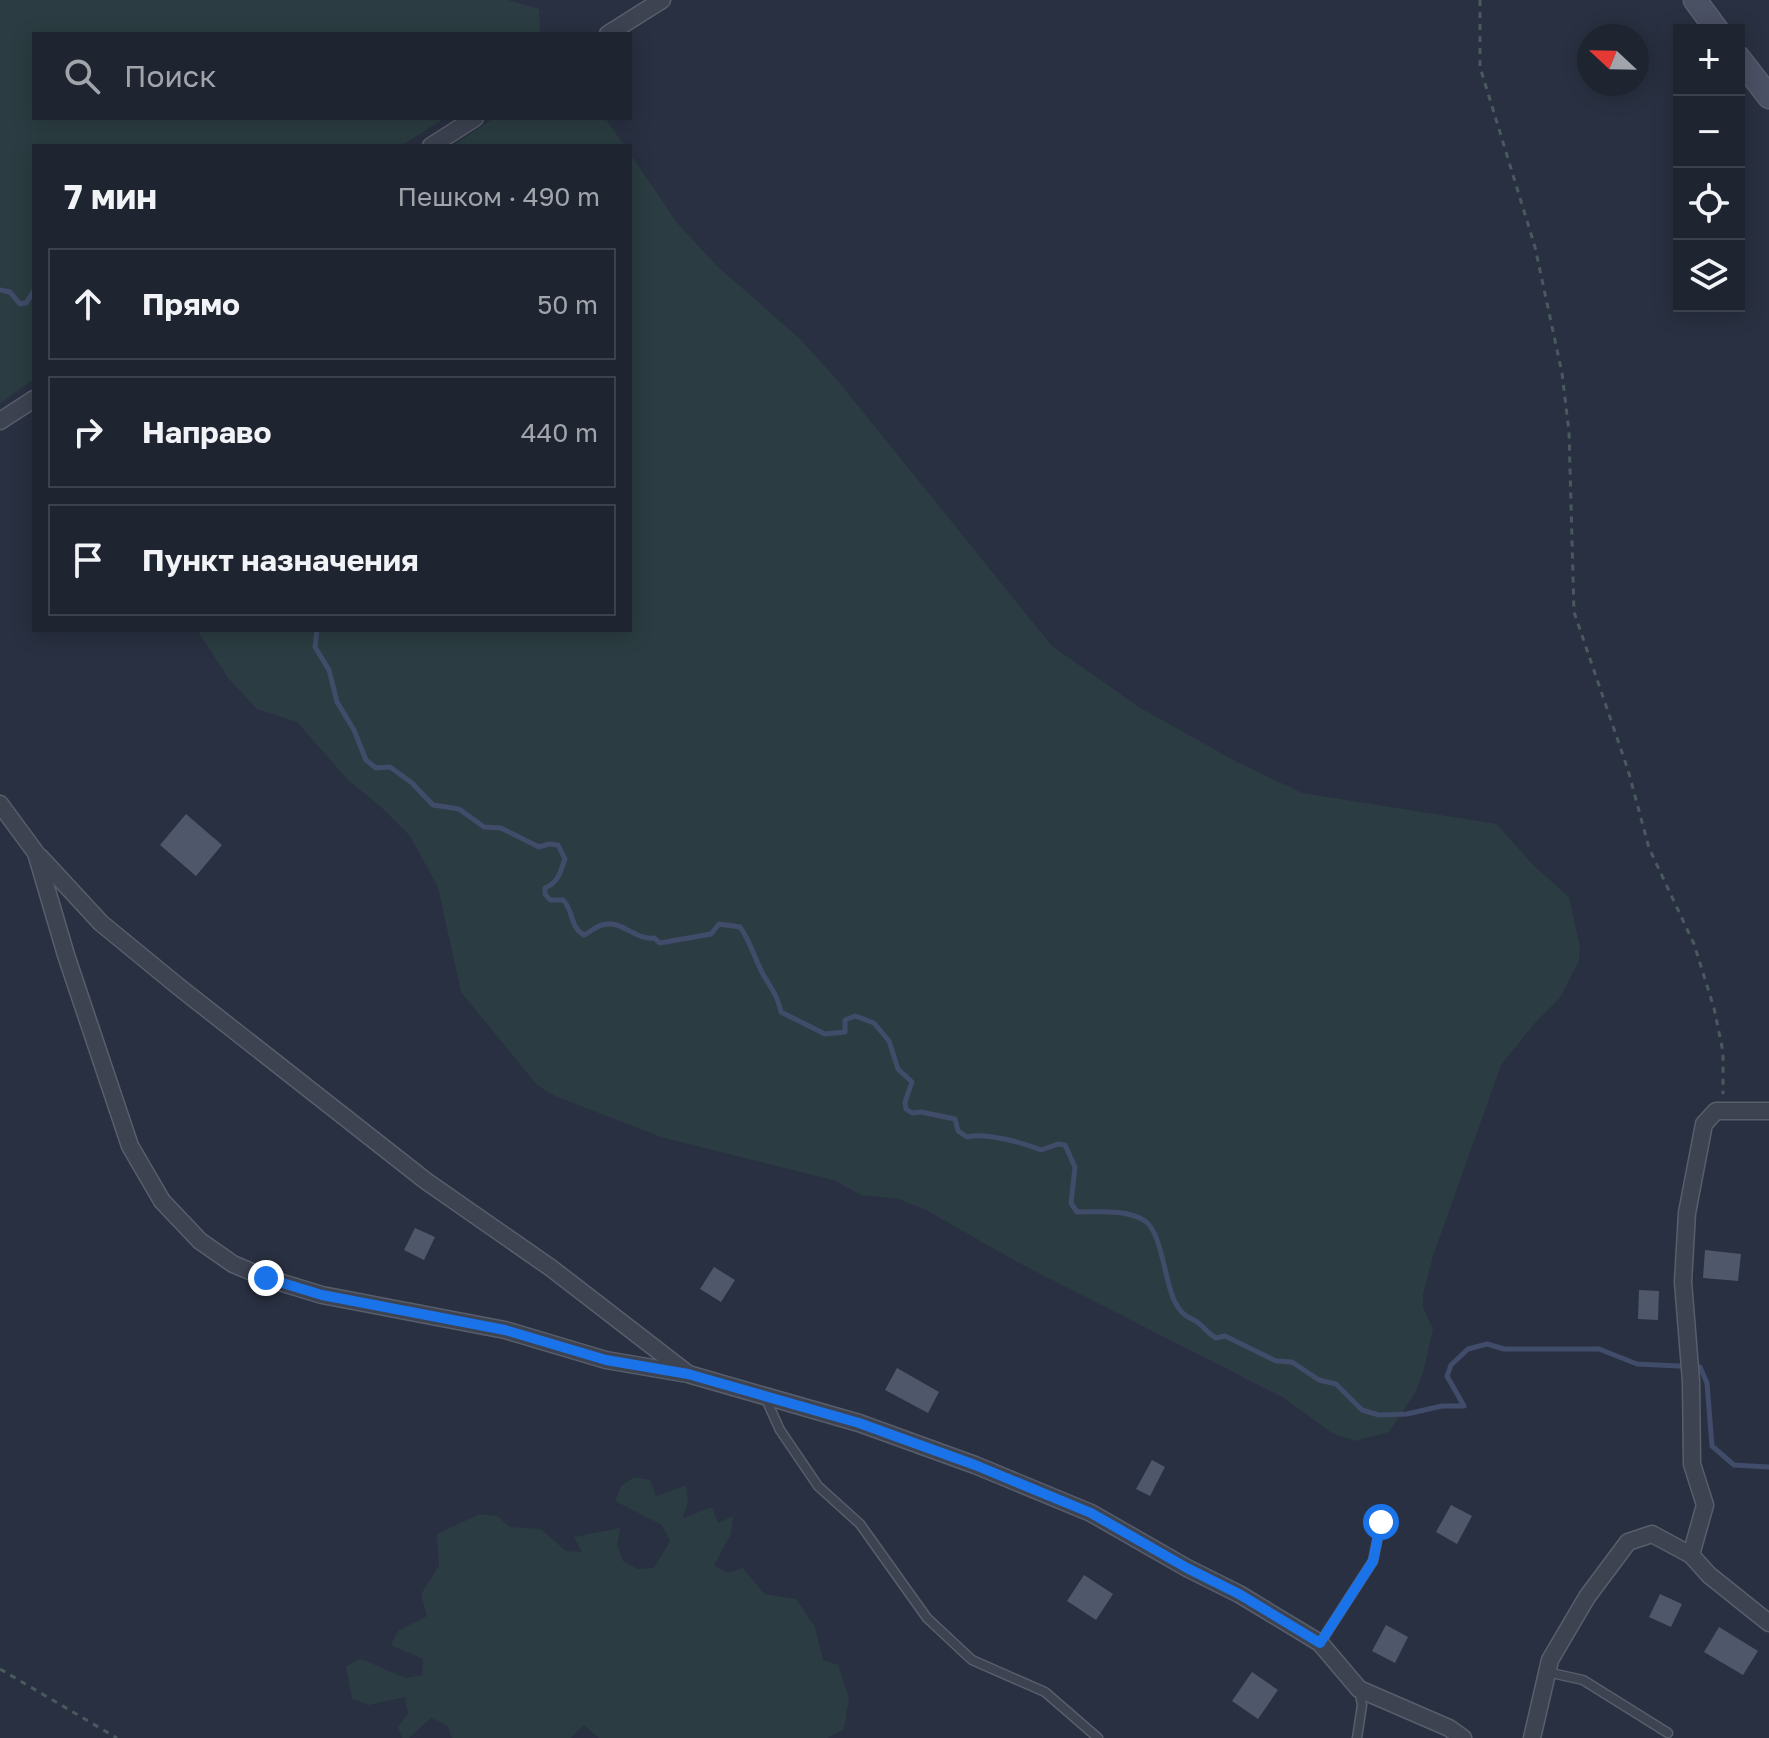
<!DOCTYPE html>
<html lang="ru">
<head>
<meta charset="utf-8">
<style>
  :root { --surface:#1f2431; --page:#272c39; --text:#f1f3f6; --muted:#a1a4ab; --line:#3c414d }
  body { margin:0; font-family:"Golos Text",sans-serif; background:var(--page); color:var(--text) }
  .controls { position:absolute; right:24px; top:24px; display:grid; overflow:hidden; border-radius:0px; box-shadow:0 4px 20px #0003 }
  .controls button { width:72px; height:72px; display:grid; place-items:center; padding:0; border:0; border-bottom:2px solid var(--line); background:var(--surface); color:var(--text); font:40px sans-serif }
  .compass { position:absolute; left:1577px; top:24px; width:72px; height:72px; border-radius:50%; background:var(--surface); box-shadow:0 4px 20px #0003; rotate:292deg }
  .stop { position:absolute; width:24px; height:24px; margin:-18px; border:6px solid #1a73e8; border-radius:50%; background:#fff }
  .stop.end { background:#1a73e8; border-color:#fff; box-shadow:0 2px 8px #0008 }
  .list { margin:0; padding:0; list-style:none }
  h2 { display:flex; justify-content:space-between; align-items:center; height:104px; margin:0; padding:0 32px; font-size:34px }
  h2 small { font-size:26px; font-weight:400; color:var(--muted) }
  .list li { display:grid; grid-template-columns:52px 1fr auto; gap:24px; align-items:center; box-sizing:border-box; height:112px; margin:0 16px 16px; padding:0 16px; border:2px solid var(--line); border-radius:0px }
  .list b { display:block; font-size:30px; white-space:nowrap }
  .list em { font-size:26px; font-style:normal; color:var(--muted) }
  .icon { flex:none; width:44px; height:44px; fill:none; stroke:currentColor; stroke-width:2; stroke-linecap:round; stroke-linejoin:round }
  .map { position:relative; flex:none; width:1769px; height:1738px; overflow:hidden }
  .search { position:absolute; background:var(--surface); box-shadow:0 4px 20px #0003; left:32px; top:32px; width:600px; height:88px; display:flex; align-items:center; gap:20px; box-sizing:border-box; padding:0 28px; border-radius:0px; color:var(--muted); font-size:30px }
  .panel { position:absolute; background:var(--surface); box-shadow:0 4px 20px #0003; left:32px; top:144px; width:600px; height:488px; border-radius:0px }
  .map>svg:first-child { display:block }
</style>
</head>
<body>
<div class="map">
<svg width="1769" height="1738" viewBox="0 0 1769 1738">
  <rect width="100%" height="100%" fill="#293041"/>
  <g fill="#2b3d42">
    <polygon points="0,0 508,0 539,9 540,34 34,34 34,118 445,118 401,146 34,146 34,379 0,403"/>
    <polygon points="494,118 605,118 625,146 452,146"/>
    <polygon points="630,154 678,224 716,265 801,340 838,381 1052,646 1139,707 1235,761 1302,793 1497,824 1532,864 1569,897 1580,947 1579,961 1560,998 1534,1024 1501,1065 1433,1256 1423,1295 1423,1308 1433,1329 1423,1373 1416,1391 1389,1432 1355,1441 1332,1433 1284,1398 1019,1263 926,1210 899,1199 861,1195 833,1180 661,1137 555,1096 537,1085 461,992 438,887 410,836 382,808 348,780 297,722 257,709 229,679 197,630 630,630"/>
    <polygon points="634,1477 650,1480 656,1496 686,1485 688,1502 683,1518 712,1507 718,1523 733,1516 731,1534 714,1565 727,1573 743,1568 764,1594 796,1599 815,1627 823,1660 838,1665 849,1698 844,1729 828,1738 599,1738 584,1725 571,1738 452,1738 447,1725 431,1718 409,1738 402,1738 398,1727 408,1713 405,1697 369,1705 352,1699 346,1666 361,1659 406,1678 422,1675 423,1659 391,1645 398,1631 427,1616 421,1594 439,1566 437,1534 480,1514 497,1516 510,1527 541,1529 566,1551 582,1552 574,1537 620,1528 617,1545 623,1561 638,1569 654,1568 670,1541 662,1525 615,1501 621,1486"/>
  </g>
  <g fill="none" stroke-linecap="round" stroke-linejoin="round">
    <g stroke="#404c69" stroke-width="5">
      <polyline points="0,290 10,292 20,304 26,303 34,291"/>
      <path d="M317,630L315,647L329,670L337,702L354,730L366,760L376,768L390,767L412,783L433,805L459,809L484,827L501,828L539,847L549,844L558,845L565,859C560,872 559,882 545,888V894L550,900H563C574,910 569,927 584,935C590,932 595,927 602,925C622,919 634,940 654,938L660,943L711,934L719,924L740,927C751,942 755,960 764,976C772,989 778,997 781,1012L825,1034L845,1032V1020L855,1016L874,1023L889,1041L898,1069L912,1082L905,1102L906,1109L912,1113L921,1112L955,1119L958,1131L967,1137C985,1132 1024,1143 1041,1150L1058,1144L1065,1145L1075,1167L1071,1203L1077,1212C1098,1212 1128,1209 1145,1221C1162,1232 1165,1284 1175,1302C1185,1321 1191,1315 1202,1326C1207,1331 1209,1334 1216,1338L1225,1336L1276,1361L1292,1362L1319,1380L1336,1384L1362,1410L1379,1415L1407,1414L1442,1406H1464L1447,1376L1451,1365L1468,1349L1487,1344L1504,1349H1599L1637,1364L1700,1367L1707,1383L1712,1446L1734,1465L1769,1467"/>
    </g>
  </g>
  <g fill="#4f576a">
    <polygon points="186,814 222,845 196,876 160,845"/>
    <polygon points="415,1228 435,1237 424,1260 404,1250"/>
    <polygon points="1705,1250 1741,1254 1738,1281 1703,1278"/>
    <polygon points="714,1267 735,1280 721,1302 700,1289"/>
    <polygon points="1639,1290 1659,1291 1658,1320 1638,1319"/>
    <polygon points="897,1368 939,1392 928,1413 885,1390"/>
    <polygon points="1152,1460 1165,1467 1150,1496 1136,1489"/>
    <polygon points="1451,1505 1472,1516 1457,1544 1436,1532"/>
    <polygon points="1084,1575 1113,1594 1096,1620 1067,1601"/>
    <polygon points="1660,1594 1682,1604 1671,1627 1649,1617"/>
    <polygon points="1386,1625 1408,1637 1395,1663 1372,1651"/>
    <polygon points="1719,1627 1758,1651 1743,1675 1704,1652"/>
    <polygon points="1252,1672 1278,1690 1258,1719 1232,1701"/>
  </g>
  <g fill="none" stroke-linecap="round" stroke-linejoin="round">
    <g stroke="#585e6b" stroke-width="11">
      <g id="lane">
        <polyline points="765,1397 780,1430 818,1486 860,1524 927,1618 972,1660 1045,1692 1098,1738"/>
        <polyline points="1320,1643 1373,1561 1381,1522"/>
        <polyline points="1547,1672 1583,1680 1668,1733"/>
        <polyline points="1357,1738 1362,1705 1359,1689"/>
      </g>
    </g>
    <g stroke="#585e6b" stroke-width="19">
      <g id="street">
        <polyline points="608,34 662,0"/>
        <polyline points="431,146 475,118"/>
        <polyline points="0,421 34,399"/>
        <polyline points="0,804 36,853 66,955 130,1146 162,1201 200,1241 233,1264 266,1278 322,1295 505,1330 606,1360 688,1374 859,1423 975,1465 1091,1513 1187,1568 1239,1594 1320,1643 1359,1689 1449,1728 1463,1738"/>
        <polyline points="40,857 101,923 179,987 426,1181 551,1268 687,1373"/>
        <polyline points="1769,1111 1716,1111 1704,1124 1687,1213 1683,1282 1691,1381 1692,1464 1705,1505 1691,1555 1709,1575 1769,1623"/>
        <polyline points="1532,1738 1550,1660 1587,1597 1628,1542 1652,1534 1691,1555"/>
      </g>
    </g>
    <g stroke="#585e6b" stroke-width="25">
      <g id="secondary">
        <polyline points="1695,0 1717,30"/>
        <polyline points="1739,58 1769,97"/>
      </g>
    </g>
    <g stroke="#495a5f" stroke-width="3" stroke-dasharray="6 6" stroke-linecap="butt">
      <polyline points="1480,0 1480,67 1535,247 1562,373 1569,432 1574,612 1628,770 1649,848 1694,944 1714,1008 1723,1052 1723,1094"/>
      <polyline points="0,1669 117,1738"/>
    </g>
    <use href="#lane" stroke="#3d4351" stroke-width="8"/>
    <use href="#street" stroke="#3d4351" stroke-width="16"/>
    <use href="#secondary" stroke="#4b5164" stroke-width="22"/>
  </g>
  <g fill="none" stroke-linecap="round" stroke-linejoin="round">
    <polyline stroke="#1a73e8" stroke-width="10" points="266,1278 322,1295 505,1330 606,1360 688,1374 859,1423 975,1465 1091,1513 1187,1568 1239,1594 1320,1643 1373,1561 1381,1522"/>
  </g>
</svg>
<div class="controls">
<button>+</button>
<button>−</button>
<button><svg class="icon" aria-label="locate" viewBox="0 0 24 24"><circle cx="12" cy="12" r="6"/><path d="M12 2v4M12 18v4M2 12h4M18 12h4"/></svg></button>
<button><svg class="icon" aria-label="layers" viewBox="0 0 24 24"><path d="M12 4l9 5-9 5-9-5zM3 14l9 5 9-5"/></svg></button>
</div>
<svg class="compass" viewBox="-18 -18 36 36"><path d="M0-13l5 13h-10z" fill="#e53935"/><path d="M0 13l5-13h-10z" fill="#a1a4ab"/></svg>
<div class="stop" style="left:1381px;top:1522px"></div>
<div class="stop end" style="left:266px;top:1278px"></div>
<div class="search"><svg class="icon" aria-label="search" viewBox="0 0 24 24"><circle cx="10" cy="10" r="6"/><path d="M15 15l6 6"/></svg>Поиск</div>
<section class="panel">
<h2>7 мин<small>Пешком · 490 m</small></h2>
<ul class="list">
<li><svg class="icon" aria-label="ahead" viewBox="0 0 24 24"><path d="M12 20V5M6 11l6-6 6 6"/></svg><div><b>Прямо</b></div><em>50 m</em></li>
<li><svg class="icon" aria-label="right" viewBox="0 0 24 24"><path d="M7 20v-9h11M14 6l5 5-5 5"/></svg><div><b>Направо</b></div><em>440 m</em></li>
<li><svg class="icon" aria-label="arrive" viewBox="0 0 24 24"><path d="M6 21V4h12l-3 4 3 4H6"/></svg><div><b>Пункт назначения</b></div></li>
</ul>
</section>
</div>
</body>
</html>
